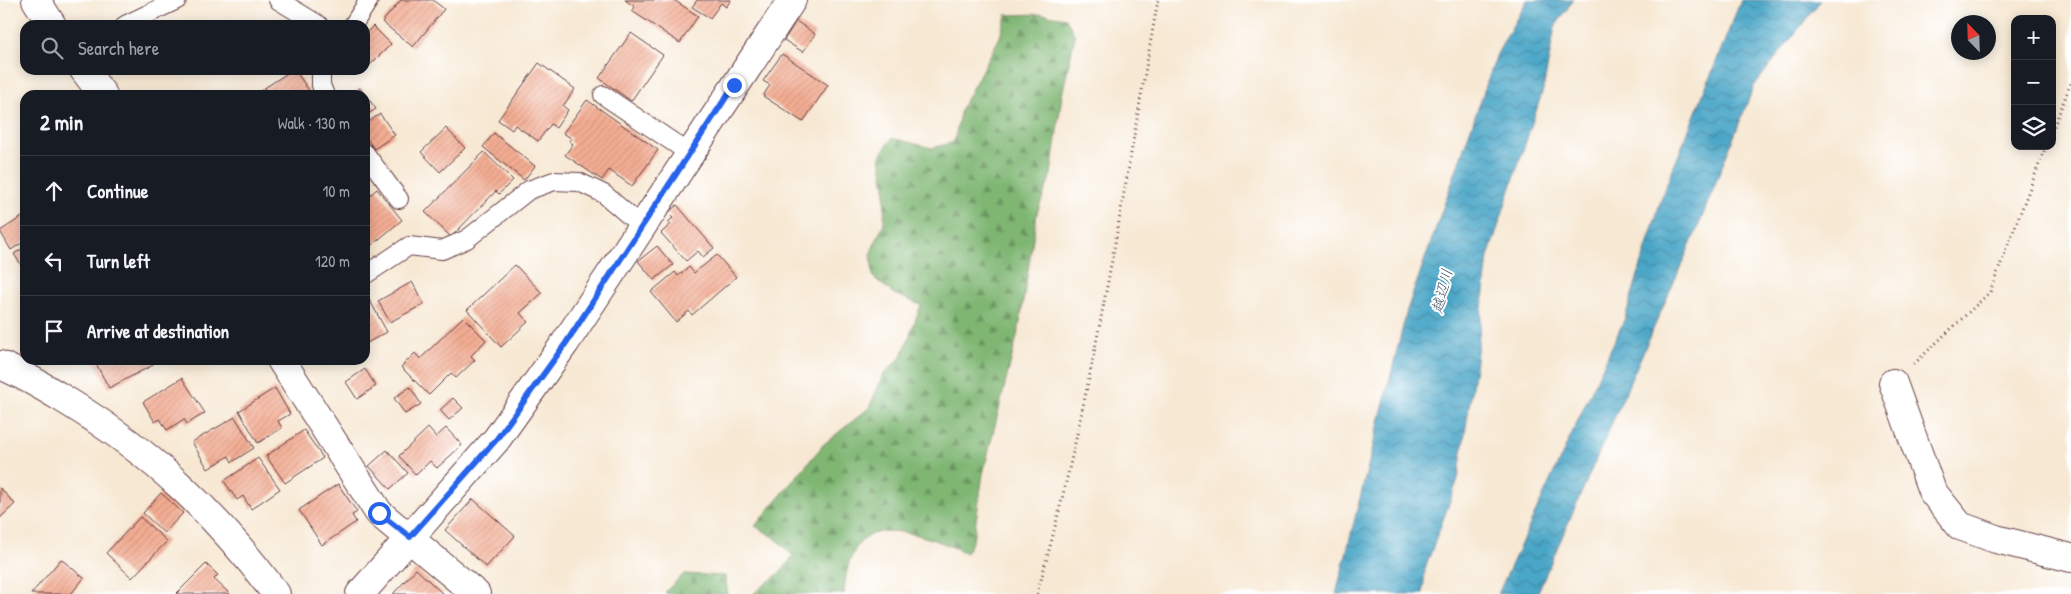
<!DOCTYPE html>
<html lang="en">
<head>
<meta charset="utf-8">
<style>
  :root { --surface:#171b24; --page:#20242c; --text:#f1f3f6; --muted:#9ea1a6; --line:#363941 }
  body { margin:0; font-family:"Patrick Hand","Klee One",sans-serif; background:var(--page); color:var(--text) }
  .controls { position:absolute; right:15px; top:15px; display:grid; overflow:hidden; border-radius:10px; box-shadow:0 2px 12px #0003 }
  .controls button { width:45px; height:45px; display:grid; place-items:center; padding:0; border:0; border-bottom:1px solid var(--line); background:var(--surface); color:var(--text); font:25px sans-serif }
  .compass { position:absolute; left:1951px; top:15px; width:45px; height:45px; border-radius:50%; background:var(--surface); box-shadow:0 2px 12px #0003; rotate:337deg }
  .stop { position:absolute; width:15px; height:15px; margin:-11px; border:4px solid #2563eb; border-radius:50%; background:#fff }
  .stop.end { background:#2563eb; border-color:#fff; box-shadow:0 1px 5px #0008 }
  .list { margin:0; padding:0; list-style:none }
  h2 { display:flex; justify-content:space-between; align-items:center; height:65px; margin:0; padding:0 20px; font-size:21px }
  h2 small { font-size:16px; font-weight:400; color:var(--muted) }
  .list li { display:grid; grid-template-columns:32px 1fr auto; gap:15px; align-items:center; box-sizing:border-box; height:70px; padding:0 20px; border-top:1px solid var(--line) }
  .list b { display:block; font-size:19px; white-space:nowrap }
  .list em { font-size:16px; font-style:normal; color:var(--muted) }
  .icon { flex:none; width:28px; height:28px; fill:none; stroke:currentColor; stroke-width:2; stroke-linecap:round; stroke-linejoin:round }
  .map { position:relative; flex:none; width:2071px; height:594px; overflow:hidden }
  .search { position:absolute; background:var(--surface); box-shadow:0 2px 12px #0003; left:20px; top:20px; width:350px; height:55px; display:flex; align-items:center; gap:12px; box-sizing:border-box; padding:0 18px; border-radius:15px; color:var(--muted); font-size:19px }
  .panel { position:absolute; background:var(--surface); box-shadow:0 2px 12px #0003; left:20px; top:90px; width:350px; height:275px; border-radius:15px }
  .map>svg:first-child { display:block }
</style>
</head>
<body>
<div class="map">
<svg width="2071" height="594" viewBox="0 0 2071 594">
  <defs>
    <pattern id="forest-firs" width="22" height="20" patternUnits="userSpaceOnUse" patternTransform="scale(1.25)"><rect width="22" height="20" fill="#7eb672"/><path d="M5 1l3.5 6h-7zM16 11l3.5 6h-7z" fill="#69935e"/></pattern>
    <pattern id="water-waves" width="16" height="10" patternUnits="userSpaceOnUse" patternTransform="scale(1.25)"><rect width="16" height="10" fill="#49a6c7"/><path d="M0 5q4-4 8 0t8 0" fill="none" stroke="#3f87a2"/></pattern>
    <pattern id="building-hatch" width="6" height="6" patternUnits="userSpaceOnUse" patternTransform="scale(1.25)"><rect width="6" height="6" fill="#f3ad93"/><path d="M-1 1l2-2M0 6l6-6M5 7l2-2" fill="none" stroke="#d2947f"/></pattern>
  </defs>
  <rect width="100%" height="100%" fill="#fff"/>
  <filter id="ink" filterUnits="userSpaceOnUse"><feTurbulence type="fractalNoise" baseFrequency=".02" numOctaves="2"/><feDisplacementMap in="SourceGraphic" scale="10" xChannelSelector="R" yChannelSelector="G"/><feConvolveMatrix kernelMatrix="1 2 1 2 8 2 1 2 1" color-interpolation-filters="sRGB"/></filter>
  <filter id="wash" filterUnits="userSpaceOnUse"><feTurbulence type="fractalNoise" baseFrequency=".0096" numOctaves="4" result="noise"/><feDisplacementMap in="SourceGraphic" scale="20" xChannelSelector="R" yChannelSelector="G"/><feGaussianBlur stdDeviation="1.12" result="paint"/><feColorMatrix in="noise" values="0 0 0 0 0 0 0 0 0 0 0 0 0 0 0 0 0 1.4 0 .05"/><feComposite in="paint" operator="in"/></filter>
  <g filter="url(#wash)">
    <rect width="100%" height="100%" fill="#f7e8d3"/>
    <g fill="url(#forest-firs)" stroke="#646a4e">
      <path d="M1042,14L1066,18L1075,36L1062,95L1051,174L1037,213L1019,328L983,474L973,541L966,553C943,542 901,526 876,533C851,539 845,573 844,594H753L783,570L793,556L774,537L755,526L824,444L869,408L883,375L902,356L921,305L894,294L873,277L871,252L884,223L885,187L880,156L892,138L932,148L954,142L961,109L1000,37L1006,15Z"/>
      <polygon points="684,574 725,576 728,594 667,594 665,592"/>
    </g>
    <g fill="url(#water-waves)" stroke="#4a6279">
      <polygon points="1527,0 1573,0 1555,27 1543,90 1488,257 1476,361 1458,479 1425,569 1423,594 1336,594 1407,310 1497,54"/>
      <polygon points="1741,0 1821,0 1754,86 1699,225 1537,594 1498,594 1625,318 1662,196"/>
    </g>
    <g id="blocks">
      <g fill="url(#building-hatch)">
        <polygon points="401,0 433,0 444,9 413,47 382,22"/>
        <polygon points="625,0 674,0 698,16 680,43 632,11 635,7"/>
        <polygon points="697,0 731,0 726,7 721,3 710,18 692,7"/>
        <polygon points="796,21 815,34 803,52 784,40"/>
        <polygon points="373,26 391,44 369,66 365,62 365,34"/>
        <polygon points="631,33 663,55 631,101 599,78"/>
        <polygon points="782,54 828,85 803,122 763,96 770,85 763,81"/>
        <polygon points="539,63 575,89 563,106 568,110 556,128 551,124 538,141 515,125 512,130 498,120"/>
        <polygon points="292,70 295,70 312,95 254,95"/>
        <polygon points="360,88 376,109 365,116 365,95 350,95"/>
        <polygon points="587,100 658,150 632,186 609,170 602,180 565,155 573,144 569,141 571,138 563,133"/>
        <polygon points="380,114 395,135 374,149 365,136 365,124"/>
        <polygon points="446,128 465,148 440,172 421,152"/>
        <polygon points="494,133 535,166 524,180 483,147"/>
        <polygon points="484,152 513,180 499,194 496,191 451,237 425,212"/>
        <polygon points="377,189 402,220 372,245 365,236 365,199"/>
        <polygon points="677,205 714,248 703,257 698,251 686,261 661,233 671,224 668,222 673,218 668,213"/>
        <polygon points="25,215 25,241 11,250 0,231"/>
        <polygon points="657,246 673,265 654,280 638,261"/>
        <polygon points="25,247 25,271 14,254"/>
        <polygon points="717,255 736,277 692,315 689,311 676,322 651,292 675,272 678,276 689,267 694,273"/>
        <polygon points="515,265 542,293 520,313 528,322 501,347 467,310"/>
        <polygon points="412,282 424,304 390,322 378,301"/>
        <polygon points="368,297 387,332 365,344 365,298"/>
        <polygon points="463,317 486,340 471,356 475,360 456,378 451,373 429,395 401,367 415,353 420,359"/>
        <polygon points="94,360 150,360 153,365 109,388"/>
        <polygon points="365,369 376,386 357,399 346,382"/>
        <polygon points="182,378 205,413 187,424 184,419 167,430 160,419 155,422 143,402"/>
        <polygon points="410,387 421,404 405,414 394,398"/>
        <polygon points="275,388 290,414 278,421 282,428 258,443 239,411"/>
        <polygon points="453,398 463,408 449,420 440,410"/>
        <polygon points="235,417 254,448 232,462 229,456 208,469 192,442"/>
        <polygon points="428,428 436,437 446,428 462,445 437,468 430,461 416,475 399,456"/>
        <polygon points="304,430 323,458 285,483 266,456"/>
        <polygon points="387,450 408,473 390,489 369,466"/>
        <polygon points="258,458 280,489 251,509 243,496 237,500 224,481"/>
        <polygon points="338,484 357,512 352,515 356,522 322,545 299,510"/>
        <polygon points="0,488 15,504 0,518"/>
        <polygon points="161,493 183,513 164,533 143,513"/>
        <polygon points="473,499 515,536 486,567 445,530"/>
        <polygon points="140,517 167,541 132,578 106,553"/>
        <polygon points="61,559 84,578 71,594 31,594"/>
        <polygon points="206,564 218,575 214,579 230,594 176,594"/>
        <polygon points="416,569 443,594 393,594"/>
      </g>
    </g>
  </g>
  <g filter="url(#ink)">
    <use href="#blocks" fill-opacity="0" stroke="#643d44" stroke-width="1"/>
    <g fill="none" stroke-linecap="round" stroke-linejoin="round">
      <g stroke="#643d44" stroke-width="20">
        <g id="service">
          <polyline points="278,0 319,25"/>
          <polyline points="125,25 177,0"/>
          <polyline points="353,25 369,0"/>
          <polyline points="321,70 321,85 325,95"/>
          <polyline points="603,95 689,153"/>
          <polyline points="365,153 399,199"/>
          <polyline points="365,275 409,246 442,250 467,239 529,190 554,181 579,182 604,194 641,226"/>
        </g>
      </g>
      <g stroke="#643d44" stroke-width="30">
        <g id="minor">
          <polyline points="36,0 52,25"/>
          <polyline points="84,70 103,95"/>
          <polyline points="281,360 379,513 476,594"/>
          <path d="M0,365C25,375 47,389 70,403C155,455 217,515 276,594"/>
          <polyline points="1893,383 1932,491 1960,526 1996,539 2071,558"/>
          <polyline points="360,594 496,440 565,343 792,0"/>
        </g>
      </g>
      <g stroke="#643d44" stroke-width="3" stroke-dasharray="1 4" stroke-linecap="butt">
        <polyline points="2052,131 2071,83"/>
        <polyline points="1914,364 1990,292 2046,146"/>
        <path d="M1037,594C1092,400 1122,199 1158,0"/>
      </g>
      <use href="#service" stroke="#fff" stroke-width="18"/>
      <use href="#minor" stroke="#fff" stroke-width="28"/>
    </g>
  </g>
  <g fill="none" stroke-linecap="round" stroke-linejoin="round" filter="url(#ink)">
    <polyline stroke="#2563eb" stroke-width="6" points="379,513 410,537 496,440 566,343 734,85"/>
  </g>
  <g text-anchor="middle" stroke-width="4" stroke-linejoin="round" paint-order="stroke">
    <g font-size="15" font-style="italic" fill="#4a5c71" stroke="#fff">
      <text transform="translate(1442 291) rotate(-76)" y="5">越辺川</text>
    </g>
  </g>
</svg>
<div class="controls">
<button>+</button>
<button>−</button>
<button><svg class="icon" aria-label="layers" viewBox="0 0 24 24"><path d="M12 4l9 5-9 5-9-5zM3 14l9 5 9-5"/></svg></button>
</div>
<svg class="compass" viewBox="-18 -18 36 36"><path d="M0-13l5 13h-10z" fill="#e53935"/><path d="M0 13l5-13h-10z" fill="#9ea1a6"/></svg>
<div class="stop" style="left:379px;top:513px"></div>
<div class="stop end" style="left:734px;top:85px"></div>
<div class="search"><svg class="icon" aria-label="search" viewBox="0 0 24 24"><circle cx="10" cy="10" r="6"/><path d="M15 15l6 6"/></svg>Search here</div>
<section class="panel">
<h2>2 min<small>Walk · 130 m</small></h2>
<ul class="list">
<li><svg class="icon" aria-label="ahead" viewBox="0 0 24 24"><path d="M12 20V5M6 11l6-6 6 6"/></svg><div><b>Continue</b></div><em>10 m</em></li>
<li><svg class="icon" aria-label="left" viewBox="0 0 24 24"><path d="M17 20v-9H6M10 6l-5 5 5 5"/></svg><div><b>Turn left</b></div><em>120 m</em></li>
<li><svg class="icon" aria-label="arrive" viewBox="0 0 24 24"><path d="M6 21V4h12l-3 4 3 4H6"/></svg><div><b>Arrive at destination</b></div></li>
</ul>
</section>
</div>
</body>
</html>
